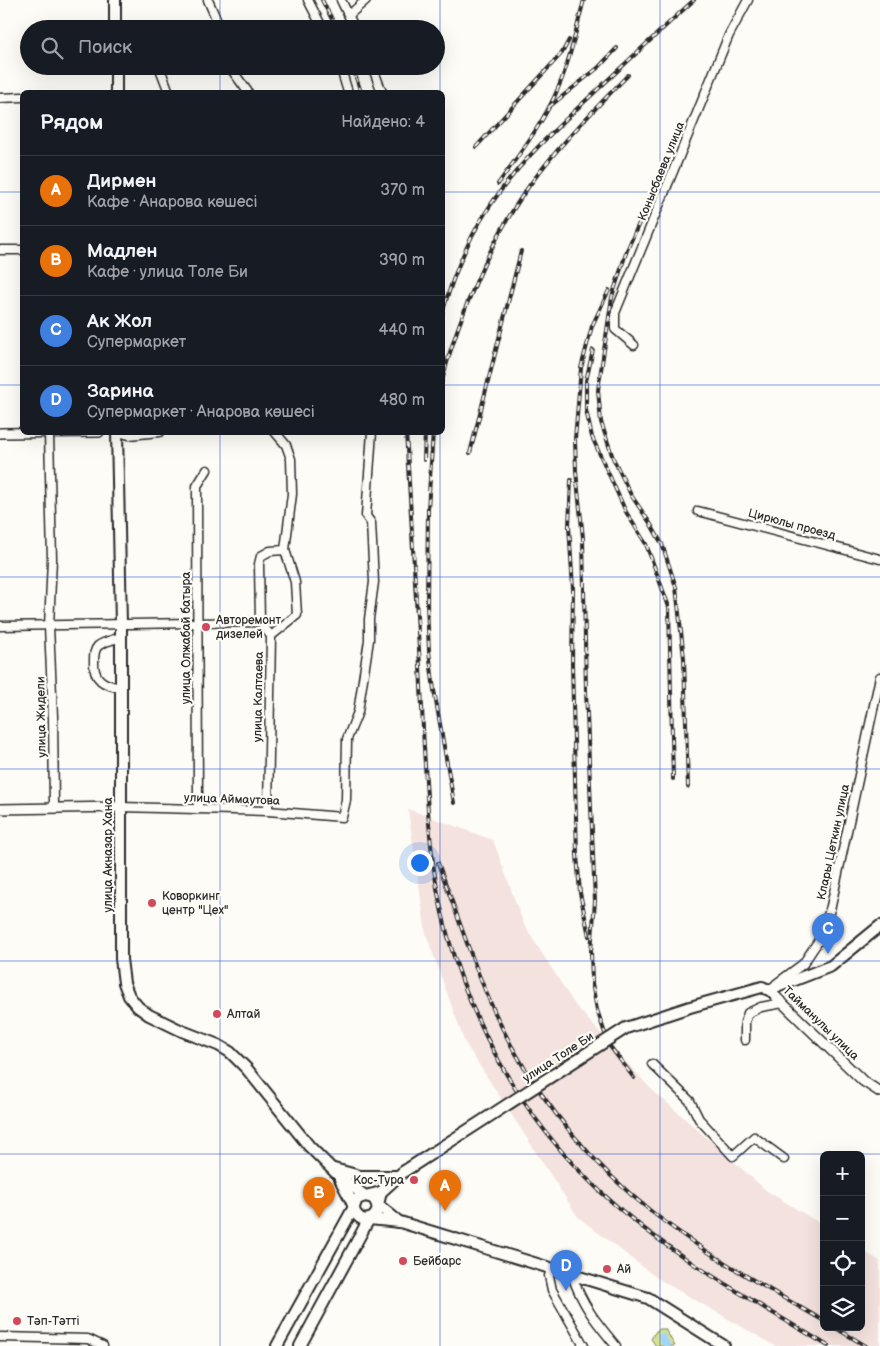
<!DOCTYPE html>
<html lang="ru">
<head>
<meta charset="utf-8">
<style>
  :root { --surface:#171b24; --page:#242831; --text:#f1f3f6; --muted:#9ea1a6; --line:#363941; --accent:#d1495b }
  body { margin:0; font-family:"Balsamiq Sans",sans-serif; background:var(--page); color:var(--text) }
  .controls { position:absolute; right:15px; bottom:15px; display:grid; overflow:hidden; border-radius:8px; box-shadow:0 5px 20px #0002 }
  .controls button { width:45px; height:45px; display:grid; place-items:center; padding:0; border:0; border-bottom:1px solid var(--line); background:var(--surface); color:var(--text); font:25px sans-serif }
  .you { position:absolute; left:419px; top:862px; width:18px; height:18px; margin:-12px; border:4px solid #fff; border-radius:50%; background:#1a73e8; box-shadow:0 0 0 8px #1a73e833 }
  .badge { display:grid; place-items:center; width:32px; height:32px; border-radius:50%; background:var(--accent); color:#fff; font-size:16px; font-weight:700 }
  .pin { position:absolute; translate:-50% -41px; filter:drop-shadow(0 1px 2px #0008) }
  .pin::after { content:''; position:absolute; top:26px; width:18px; height:15px; background:inherit; clip-path:polygon(0 0,100% 0,50% 100%) }
  .list { margin:0; padding:0; list-style:none }
  h2 { display:flex; justify-content:space-between; align-items:center; height:65px; margin:0; padding:0 20px; font-size:21px }
  h2 small { font-size:16px; font-weight:400; color:var(--muted) }
  .list li { display:grid; grid-template-columns:32px 1fr auto; gap:15px; align-items:center; box-sizing:border-box; height:70px; padding:0 20px; border-top:1px solid var(--line) }
  .list b { display:block; font-size:19px; white-space:nowrap }
  .list p { margin:0; font-size:16px; white-space:nowrap; color:var(--muted) }
  .list em { font-size:16px; font-style:normal; color:var(--muted) }
  .icon { flex:none; width:28px; height:28px; fill:none; stroke:currentColor; stroke-width:2; stroke-linecap:round; stroke-linejoin:round }
  .map { position:relative; flex:none; width:880px; height:1346px; overflow:hidden }
  .search { position:absolute; background:var(--surface); box-shadow:0 5px 20px #0002; left:20px; top:20px; width:425px; height:55px; display:flex; align-items:center; gap:12px; box-sizing:border-box; padding:0 18px; border-radius:28px; color:var(--muted); font-size:19px }
  .panel { position:absolute; background:var(--surface); box-shadow:0 5px 20px #0002; left:20px; top:90px; width:425px; height:345px; border-radius:8px }
  .map>svg:first-child { display:block }
</style>
</head>
<body>
<div class="map">
<svg width="880" height="1346" viewBox="0 0 880 1346">
  <rect width="100%" height="100%" fill="#fdfcf7"/>
  <filter id="ink" filterUnits="userSpaceOnUse"><feTurbulence type="fractalNoise" baseFrequency=".02" numOctaves="2"/><feDisplacementMap in="SourceGraphic" scale="10" xChannelSelector="R" yChannelSelector="G"/><feConvolveMatrix kernelMatrix="1 2 1 2 8 2 1 2 1" color-interpolation-filters="sRGB"/></filter>
  <g filter="url(#ink)">
    <polygon fill="#f4e2de" points="408,809 493,840 524,925 575,1005 650,1088 767,1191 824,1226 824,1327 861,1327 861,1250 880,1261 880,1346 775,1346 657,1278 578,1217 465,1043 426,934"/>
    <polygon fill="#d4e194" stroke="#808660" points="660,1329 665,1329 675,1346 656,1346 651,1339 656,1331"/>
    <g fill="none" stroke-linecap="round" stroke-linejoin="round">
      <polyline stroke="#9fd5fe" stroke-width="7" points="662,1337 667,1346"/>
      <g stroke="#2b2b2b" stroke-width="11">
        <g id="minor">
          <polyline points="208,0 218,23 219,29"/>
          <polyline points="308,0 323,29"/>
          <polyline points="341,0 355,29"/>
          <polyline points="349,15 366,0"/>
          <polyline points="159,66 169,92"/>
          <polyline points="229,66 248,92"/>
          <polyline points="340,66 348,92"/>
          <polyline points="372,66 382,92"/>
          <polyline points="0,98 22,97"/>
          <polyline points="0,250 22,250"/>
          <polyline points="634,345 615,329 615,313 729,35 748,0"/>
          <polyline points="118,432 129,435 160,432"/>
          <polyline points="49,433 52,559 49,626 53,717 54,807"/>
          <polyline points="698,511 880,559"/>
          <polyline points="0,626 260,622"/>
          <polyline points="271,636 297,615 295,582 285,550"/>
          <path d="M121,637C114,640 104,641 98,646C94,650 94,655 94,661C93,680 104,685 121,688"/>
          <polyline points="121,807 268,811 342,817 346,800 347,739 358,712 369,640 369,619 374,582 371,523 366,516 372,432"/>
          <polyline points="198,809 197,486 207,470"/>
          <polyline points="268,811 271,636 260,622 259,564 261,556 270,551 285,550 292,494 291,459 286,445 275,432"/>
          <polyline points="776,984 803,964 821,937 831,906 880,677"/>
          <polyline points="745,1040 745,1022 748,1013 761,1007 783,1003"/>
          <polyline points="652,1064 690,1101 699,1119 733,1156 754,1137 784,1159"/>
          <polyline points="551,1269 549,1276 552,1290 584,1346"/>
          <path d="M572,1275C582,1305 596,1322 616,1346"/>
          <polyline points="0,1337 88,1339 103,1346"/>
        </g>
      </g>
      <g stroke="#2b2b2b" stroke-width="12">
        <g id="tertiary">
          <polyline points="0,433 99,432"/>
          <polyline points="0,809 121,807"/>
          <polyline points="769,990 863,1081 880,1092"/>
        </g>
      </g>
      <g stroke="#2b2b2b" stroke-width="14">
        <g id="secondary">
          <polyline points="115,0 115,29"/>
          <polyline points="116,66 116,92"/>
          <polyline points="117,432 121,624 121,959 124,983 129,996 138,1007 149,1015 182,1031 218,1045 230,1052 247,1069 309,1146 338,1175 365,1196 381,1192"/>
          <polyline points="762,987 769,990 831,966 880,926"/>
          <polyline points="334,1169 360,1176 397,1176"/>
          <polyline points="399,1222 378,1205 381,1192 403,1172"/>
          <path d="M277,1346L354,1207L357,1199L365,1196L373,1198C386,1212 367,1228 357,1215C354,1211 355,1212 354,1208C351,1198 344,1188 340,1179"/>
          <polyline points="300,1346 369,1219 400,1222 648,1298 724,1346"/>
        </g>
      </g>
      <use href="#minor" stroke="#fdfcf7" stroke-width="8"/>
      <use href="#tertiary" stroke="#fdfcf7" stroke-width="9"/>
      <use href="#secondary" stroke="#fdfcf7" stroke-width="10"/>
      <g stroke="#2b2b2b" stroke-width="4">
        <g id="rail">
          <polyline points="322,0 337,29"/>
          <polyline points="352,66 361,92"/>
          <polyline points="549,107 599,67 617,48"/>
          <polyline points="476,147 562,53 569,40"/>
          <path d="M498,184C520,153 545,121 559,86C571,58 576,29 584,0"/>
          <polyline points="653,192 627,250 612,297 598,390 601,422 613,458 631,495 650,523 662,544 676,587 684,658 688,787"/>
          <polyline points="609,290 592,326 581,368 575,439 576,471 583,538 586,691 595,901 591,951 592,983 597,1010 609,1045 634,1078"/>
          <path d="M442,314C452,279 466,243 486,212C515,166 556,128 596,91C628,61 661,30 694,0"/>
          <polyline points="593,350 586,381 586,410 592,437 626,512 646,544 669,607 673,779"/>
          <path d="M442,381C458,317 491,239 529,186C558,146 593,111 628,75"/>
          <path d="M406,432C411,510 416,588 420,666C423,726 425,786 431,845C444,976 506,1105 603,1194C670,1256 751,1299 828,1346"/>
          <polyline points="433,432 428,509 427,604 429,651 434,690 454,803"/>
          <polyline points="470,453 521,251"/>
          <polyline points="424,460 425,432"/>
          <polyline points="571,480 569,526 573,589 572,664 577,855 580,893 589,936"/>
          <path d="M438,863C461,924 480,988 511,1045C545,1107 596,1168 652,1212C705,1254 765,1287 824,1321"/>
          <polyline points="834,1327 866,1346"/>
        </g>
      </g>
      <use href="#rail" stroke="#fdfcf7" stroke-width="2" stroke-dasharray="5.5" stroke-linecap="butt"/>
      <g stroke="#2b2b2b" stroke-width="14" stroke-linecap="butt">
        <polyline id="secondary-bridge" points="403,1172 626,1028 690,1007 762,987"/>
      </g>
      <use href="#secondary-bridge" stroke="#fdfcf7" stroke-width="10"/>
    </g>
  </g>
  <path fill="none" stroke="#1d4ed8" stroke-width="1" stroke-opacity="0.55" d="M220,0V29M440,0V92M660,0V1346M220,66V92M0,192H22M442,192H880M0,385H22M442,385H880M220,432V1346M440,432V1346M0,577H880M0,769H880M0,961H880M0,1154H880"/>
  <g fill="#d1495b" stroke="#fdfcf7" stroke-width="2">
    <circle cx="206" cy="627" r="5"/>
    <circle cx="152" cy="903" r="5"/>
    <circle cx="217" cy="1014" r="5"/>
    <circle cx="414" cy="1180" r="5"/>
    <circle cx="403" cy="1261" r="5"/>
    <circle cx="607" cy="1269" r="5"/>
    <circle cx="17" cy="1321" r="5"/>
  </g>
  <g text-anchor="middle" stroke-width="4.5" stroke-linejoin="round" paint-order="stroke">
    <g font-size="12" fill="#2b2b2b" stroke="#fdfcf7">
      <text transform="translate(661 171) rotate(-68)" y="4">Конысбаева улица</text>
      <text transform="translate(792 524) rotate(15)" y="4">Цирюлы проезд</text>
      <text transform="translate(186 638) rotate(-90)" y="4">улица Олжабай батыра</text>
      <text transform="translate(258 697) rotate(-89)" y="4">улица Калтаева</text>
      <text transform="translate(41 717) rotate(-91)" y="4">улица Жидели</text>
      <text transform="translate(232 799) rotate(2)" y="4">улица Аймаутова</text>
      <text transform="translate(833 842) rotate(-78)" y="4">Клары Цеткин улица</text>
      <text transform="translate(108 855) rotate(-90)" y="4">улица Акназар Хана</text>
      <text transform="translate(821 1023) rotate(44)" y="4">Тайманулы улица</text>
      <text transform="translate(558 1057) rotate(-33)" y="4">улица Толе Би</text>
    </g>
    <g font-size="12" fill="#2b2b2b" stroke="#fdfcf7" text-anchor="start">
      <text x="216" y="624">Авторемонт<tspan x="216" dy="14">дизелей</tspan></text>
      <text x="162" y="900">Коворкинг<tspan x="162" dy="14">центр "Цех"</tspan></text>
      <text x="227" y="1018">Алтай</text>
      <text x="404" y="1184" text-anchor="end">Кос-Тура</text>
      <text x="413" y="1265">Бейбарс</text>
      <text x="617" y="1273">Ай</text>
      <text x="27" y="1325">Тәп-Тәтті</text>
    </g>
  </g>
</svg>
<div class="controls">
<button>+</button>
<button>−</button>
<button><svg class="icon" aria-label="locate" viewBox="0 0 24 24"><circle cx="12" cy="12" r="6"/><path d="M12 2v4M12 18v4M2 12h4M18 12h4"/></svg></button>
<button><svg class="icon" aria-label="layers" viewBox="0 0 24 24"><path d="M12 4l9 5-9 5-9-5zM3 14l9 5 9-5"/></svg></button>
</div>
<div class="you"></div>
<div class="pin badge" style="left:445px;top:1211px;background:#e8710a">A</div>
<div class="pin badge" style="left:319px;top:1218px;background:#e8710a">B</div>
<div class="pin badge" style="left:828px;top:954px;background:#3f7fe0">C</div>
<div class="pin badge" style="left:566px;top:1291px;background:#3f7fe0">D</div>
<div class="search"><svg class="icon" aria-label="search" viewBox="0 0 24 24"><circle cx="10" cy="10" r="6"/><path d="M15 15l6 6"/></svg>Поиск</div>
<section class="panel">
<h2>Рядом<small>Найдено: 4</small></h2>
<ul class="list">
<li><span class="badge" style="background:#e8710a">A</span><div><b>Дирмен</b><p>Кафе · Анарова көшесі</p></div><em>370 m</em></li>
<li><span class="badge" style="background:#e8710a">B</span><div><b>Мадлен</b><p>Кафе · улица Толе Би</p></div><em>390 m</em></li>
<li><span class="badge" style="background:#3f7fe0">C</span><div><b>Ак Жол</b><p>Супермаркет</p></div><em>440 m</em></li>
<li><span class="badge" style="background:#3f7fe0">D</span><div><b>Зарина</b><p>Супермаркет · Анарова көшесі</p></div><em>480 m</em></li>
</ul>
</section>
</div>
</body>
</html>
